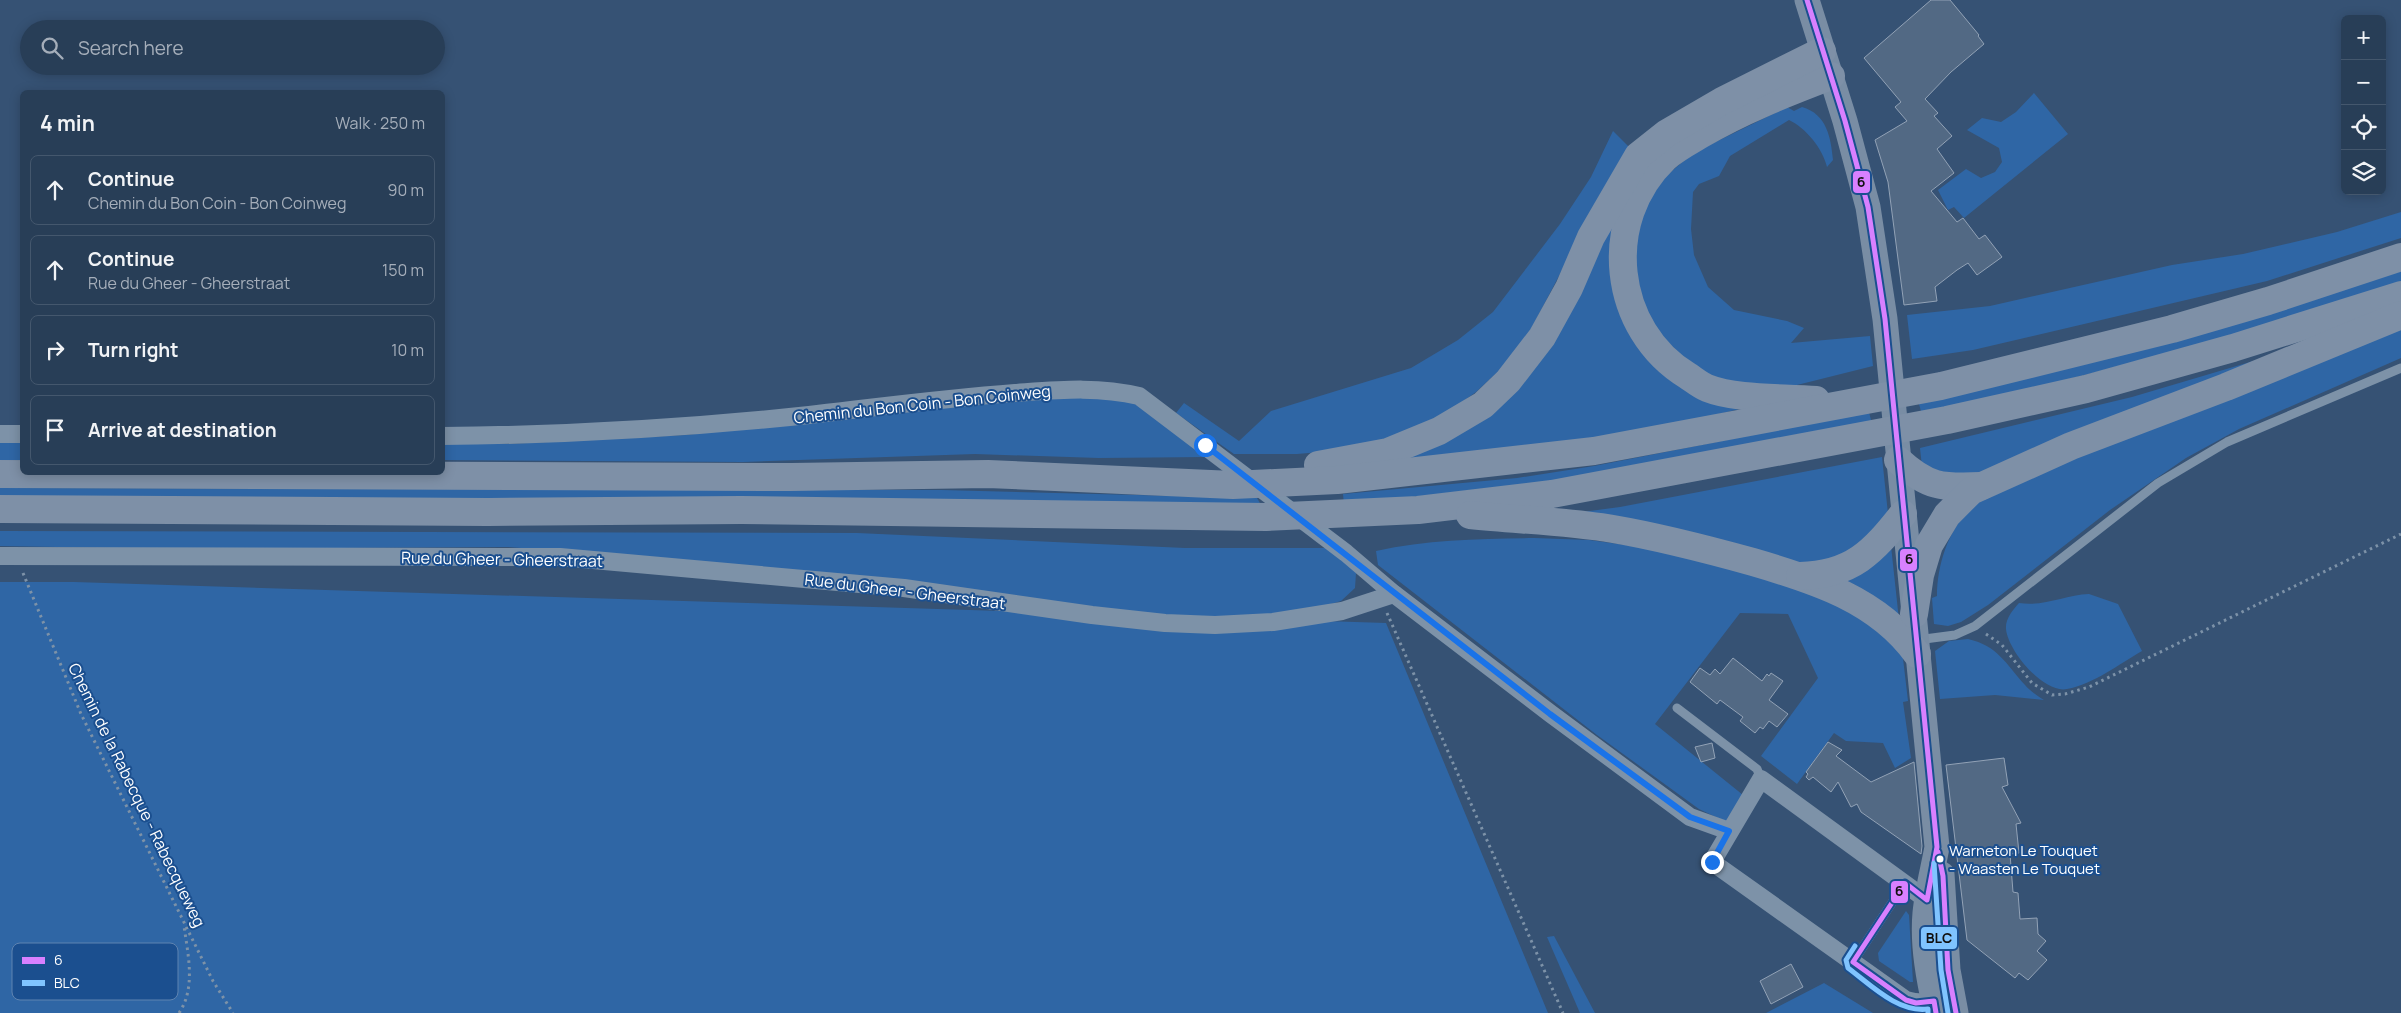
<!DOCTYPE html>
<html lang="en">
<head>
<meta charset="utf-8">
<style>
  :root { --surface:#283e57; --page:#344961; --text:#f1f3f6; --muted:#a5aeba; --line:#44576d }
  body { margin:0; font-family:Manrope,sans-serif; background:var(--page); color:var(--text) }
  .controls { position:absolute; right:15px; top:15px; display:grid; overflow:hidden; border-radius:8px; box-shadow:0 2px 12px #0003 }
  .controls button { width:45px; height:45px; display:grid; place-items:center; padding:0; border:0; border-bottom:1px solid var(--line); background:var(--surface); color:var(--text); font:25px sans-serif }
  .stop { position:absolute; width:15px; height:15px; margin:-11px; border:4px solid #1a73e8; border-radius:50%; background:#fff }
  .stop.end { background:#1a73e8; border-color:#fff; box-shadow:0 1px 5px #0008 }
  .list { margin:0; padding:0; list-style:none }
  h2 { display:flex; justify-content:space-between; align-items:center; height:65px; margin:0; padding:0 20px; font-size:21px }
  h2 small { font-size:16px; font-weight:400; color:var(--muted) }
  .list li { display:grid; grid-template-columns:32px 1fr auto; gap:15px; align-items:center; box-sizing:border-box; height:70px; margin:0 10px 10px; padding:0 10px; border:1px solid var(--line); border-radius:8px }
  .list b { display:block; font-size:19px; white-space:nowrap }
  .list p { margin:0; font-size:16px; white-space:nowrap; color:var(--muted) }
  .list em { font-size:16px; font-style:normal; color:var(--muted) }
  .icon { flex:none; width:28px; height:28px; fill:none; stroke:currentColor; stroke-width:2; stroke-linecap:round; stroke-linejoin:round }
  .map { position:relative; flex:none; width:2401px; height:1013px; overflow:hidden }
  .search { position:absolute; background:var(--surface); box-shadow:0 2px 12px #0003; left:20px; top:20px; width:425px; height:55px; display:flex; align-items:center; gap:12px; box-sizing:border-box; padding:0 18px; border-radius:28px; color:var(--muted); font-size:19px }
  .panel { position:absolute; background:var(--surface); box-shadow:0 2px 12px #0003; left:20px; top:90px; width:425px; height:385px; border-radius:8px }
  .map>svg:first-child { display:block }
</style>
</head>
<body>
<div class="map">
<svg width="2401" height="1013" viewBox="0 0 2401 1013">
  <rect width="100%" height="100%" fill="#365274"/>
  <g fill="#2f66a5">
    <polygon points="2034,93 2068,134 1964,218 1954,207 1948,210 1938,190 1966,169 1981,178 1995,172 2002,162 1999,148 1967,130 1982,118 2001,122 2016,112"/>
    <path d="M1787,107L1794,111L1802,107C1827,114 1831,138 1833,160L1827,167C1823,149 1806,128 1789,120L1730,156L1719,176L1699,184L1693,192L1691,229L1694,255L1708,287L1734,310L1787,321L1804,328L1791,343L1870,336L1873,366L1781,389H1748L1695,370L1654,328L1639,296L1635,269L1636,235L1647,203L1666,176L1693,153Z"/>
    <polygon points="1613,131 1631,149 1572,251 1528,335 1502,368 1476,392 1443,416 1367,448 1297,454 1234,454 1176,413 1184,403 1239,441 1271,411 1411,368 1458,340 1493,312 1560,224 1591,177"/>
    <polygon points="1649,169 1626,311 1747,407 1691,421 1546,446 1389,461 1491,409 1625,191"/>
    <polygon points="2401,212 2401,238 2267,281 1973,350 1912,359 1907,315 1990,306 2172,265 2243,254 2337,232"/>
    <path d="M2401,270V281C2244,335 2084,377 1922,415L1919,404Z"/>
    <path d="M2401,329V358L2239,429L2186,458L2110,510L1988,605L1961,622L1948,626L1934,624L1932,598L1937,596C1937,562 1951,521 1980,500C1992,491 2009,485 2022,479Z"/>
    <polygon points="2314,343 1996,468 1962,479 1922,467 1920,448 2132,397"/>
    <path d="M1112,395C1149,406 1178,432 1207,457L1099,458L975,454L743,462L443,460V443L509,444L686,435L942,406Z"/>
    <polygon points="1869,412 1872,424 1645,470 1344,505 1343,494 1517,478 1594,466"/>
    <rect x="0" y="441" width="22" height="19"/>
    <polygon points="1882,457 1889,523 1828,568 1537,518 1620,507"/>
    <polygon points="0,488 942,490 1257,498 1264,510 0,501"/>
    <polygon points="0,531 857,533 1185,548 1331,548 1356,573 1355,588 1341,601 1314,609 1236,618 1386,623 1548,1013 0,1013 0,582 74,582 1162,616 681,560 508,547 170,549 0,546"/>
    <path d="M1534,538L1589,540L1648,548L1718,564L1801,589L1855,609L1902,650L1908,701L1903,702L1911,758L1895,768L1883,743L1846,741L1834,733L1797,784L1761,756L1818,678L1788,614L1740,613L1655,724L1743,795L1726,822L1699,809L1597,735L1378,565L1376,551C1428,539 1481,539 1534,538Z"/>
    <polygon points="1891,546 1899,620 1837,579"/>
    <path d="M2089,594L2118,604L2142,651C2119,664 2094,684 2067,689C2044,694 2008,651 2006,629C2005,619 2013,610 2019,603C2043,607 2065,595 2089,594Z"/>
    <path d="M1968,639C1998,646 2005,663 2025,685C2030,691 2038,696 2044,700L1995,695L1940,699L1935,651L1949,641Z"/>
    <polygon points="1906,911 1909,915 1913,982 1910,982 1879,961 1878,953"/>
    <polygon points="1554,936 1595,1013 1580,1013 1547,937"/>
    <polygon points="1824,983 1873,1013 1766,1013"/>
  </g>
  <g fill="#526984" stroke="#92a2b6">
    <polygon points="1931,0 1950,0 1979,35 1978,36 1984,44 1951,72 1925,99 1938,113 1934,116 1952,136 1937,149 1954,173 1931,191 1957,222 1963,218 1979,239 1985,235 2002,257 1977,275 1968,263 1957,270 1935,287 1937,301 1904,305 1888,182 1875,140 1907,121 1895,107 1901,102 1864,58"/>
    <polygon points="1733,658 1762,681 1767,674 1769,676 1771,673 1783,681 1769,700 1788,714 1777,727 1769,721 1763,729 1760,727 1755,733 1740,721 1743,717 1720,700 1717,704 1690,682 1700,668 1710,675 1715,669 1720,674"/>
    <polygon points="1828,742 1842,750 1836,756 1871,782 1914,762 1922,846 1921,854 1861,812 1857,804 1851,807 1838,782 1831,792 1813,777 1809,780 1806,777 1808,774 1806,772"/>
    <polygon points="1712,743 1715,758 1701,762 1695,747"/>
    <polygon points="2004,758 2008,785 2002,787 2021,823 2016,824 2019,853 2010,854 2013,892 2018,893 2020,919 2037,918 2038,934 2046,941 2037,951 2047,960 2028,980 2019,973 2015,978 1967,940 1946,765"/>
    <polygon points="1791,964 1803,987 1771,1004 1760,981"/>
  </g>
  <g fill="none" stroke-linecap="round" stroke-linejoin="round">
    <g stroke="#7d92a8" stroke-width="3" stroke-dasharray="2.5 4" stroke-linecap="butt">
      <polyline points="23,573 81,714 213,981 233,1013"/>
      <polyline points="1387,613 1563,1013"/>
      <polyline points="1986,634 2002,645 2032,683 2052,695 2065,694 2089,687 2401,534"/>
      <path d="M179,1013C196,988 188,955 184,926"/>
    </g>
    <g stroke="#7d92a8" stroke-width="9">
      <polyline points="1917,640 1955,635 1975,626 2158,483 2227,442 2401,368"/>
      <polyline points="1677,708 1757,769 1761,779"/>
      <polyline points="1853,962 1905,883"/>
    </g>
    <g stroke="#7d92a8" stroke-width="18">
      <polyline points="0,434 22,434"/>
      <path d="M442,436C565,435 687,428 809,415C878,407 946,398 1015,393C1058,390 1098,386 1139,396L1346,553L1394,594L1551,714L1690,817L1729,831"/>
      <polyline points="0,556 560,557 904,588 1092,615 1165,623 1215,625 1273,622 1342,611 1394,594"/>
      <path d="M1927,900L1761,779L1712,862L1906,1000C1921,1004 1931,1004 1942,994"/>
    </g>
    <g stroke="#798da4" stroke-width="25">
      <path d="M1807,0L1845,121L1868,207L1885,319L1937,847C1933,869 1927,891 1925,913C1922,946 1929,981 1936,1013"/>
      <polyline points="1942,874 1948,970 1956,1013"/>
    </g>
    <g stroke="#7e90a7" stroke-width="28">
      <path d="M1816,400C1783,397 1737,400 1707,388C1700,385 1694,380 1688,376C1612,330 1600,220 1665,158C1675,149 1688,142 1700,135C1741,111 1786,93 1831,76"/>
      <path d="M1898,460C1927,487 1942,488 1981,486"/>
      <polyline points="1318,465 1388,452 1439,431 1483,405 1508,381 1542,337 1569,288 1591,237 1638,156 1667,133 1722,101 1822,51"/>
      <polyline points="0,474 791,477 988,474 1233,485 1337,480 1594,451 1941,386 2172,329 2268,301 2401,257"/>
      <polyline points="0,509 488,512 741,510 1266,517 1418,510 1552,494 1947,420 2086,389 2233,348 2401,295"/>
      <path d="M1470,515C1517,520 1566,521 1613,529C1660,537 1706,549 1753,562C1815,580 1878,600 1917,654"/>
      <path d="M1800,576C1852,575 1873,552 1903,514"/>
      <polyline points="1914,614 1920,575 1929,545 1947,515 1971,491 2071,446 2226,387 2401,315"/>
    </g>
    <g stroke="#1b4f8f" stroke-width="9">
      <g id="bus-1">
        <polyline points="1807,0 1845,121 1868,207 1885,319 1937,847 1927,900 1905,883 1853,962 1906,1000 1916,1003 1934,1001 1936,1013"/>
        <polyline points="1938,852 1943,876 1948,970 1956,1013"/>
      </g>
    </g>
    <g stroke="#1b4f8f" stroke-width="9">
      <g id="bus-2">
        <polyline points="1934,863 1941,970 1948,1013"/>
        <path d="M1855,946L1846,960L1848,968C1871,985 1898,1013 1928,1009V1013"/>
      </g>
    </g>
    <use href="#bus-1" stroke="#d880ff" stroke-width="5"/>
    <use href="#bus-2" stroke="#80c4ff" stroke-width="5"/>
  </g>
  <g fill="none" stroke-linecap="round" stroke-linejoin="round">
    <polyline stroke="#1a73e8" stroke-width="6" points="1205,445 1550,714 1690,817 1729,831 1712,862"/>
  </g>
  <circle fill="#fff" stroke="#1b4f8f" stroke-width="2" cx="1940" cy="859" r="4.5"/>
  <g text-anchor="middle" stroke-width="4" stroke-linejoin="round" paint-order="stroke">
    <g font-size="15" fill="#fff" stroke="#1b4f8f" text-anchor="start">
      <text x="1949" y="856">Warneton Le Touquet<tspan x="1949" dy="18">- Waasten Le Touquet</tspan></text>
    </g>
    <g font-size="16" fill="#fff" stroke="#1b4f8f">
      <text transform="translate(922 404) rotate(-6)" y="6">Chemin du Bon Coin - Bon Coinweg</text>
      <text transform="translate(502 559) rotate(1)" y="6">Rue du Gheer - Gheerstraat</text>
      <text transform="translate(905 591) rotate(7)" y="6">Rue du Gheer - Gheerstraat</text>
      <text transform="translate(137 795) rotate(64)" y="6">Chemin de la Rabecque - Rabecqueweg</text>
    </g>
  </g>
  <rect x="12" y="943" width="166" height="57" rx="8" fill="#1b4f8f" stroke="#5f84b1" stroke-width="1"/>
  <rect x="22" y="957" width="23" height="7" fill="#d880ff"/>
  <rect x="22" y="980" width="23" height="6" fill="#80c4ff"/>
  <g font-size="14" fill="#fff">
    <text x="54" y="965">6</text>
    <text x="54" y="988">BLC</text>
  </g>
  <g stroke="#1b4f8f" stroke-width="2">
    <rect x="1852" y="170" width="19" height="24" rx="5" fill="#d880ff"/>
    <rect x="1899" y="548" width="19" height="24" rx="5" fill="#d880ff"/>
    <rect x="1890" y="880" width="19" height="24" rx="5" fill="#d880ff"/>
    <rect x="1920" y="926" width="38" height="24" rx="5" fill="#80c4ff"/>
  </g>
  <g font-size="14" text-anchor="middle" font-weight="bold" fill="#111">
    <text x="1861" y="187">6</text>
    <text x="1909" y="564">6</text>
    <text x="1899" y="896">6</text>
    <text x="1939" y="943">BLC</text>
  </g>
</svg>
<div class="controls">
<button>+</button>
<button>−</button>
<button><svg class="icon" aria-label="locate" viewBox="0 0 24 24"><circle cx="12" cy="12" r="6"/><path d="M12 2v4M12 18v4M2 12h4M18 12h4"/></svg></button>
<button><svg class="icon" aria-label="layers" viewBox="0 0 24 24"><path d="M12 4l9 5-9 5-9-5zM3 14l9 5 9-5"/></svg></button>
</div>
<div class="stop" style="left:1205px;top:445px"></div>
<div class="stop end" style="left:1712px;top:862px"></div>
<div class="search"><svg class="icon" aria-label="search" viewBox="0 0 24 24"><circle cx="10" cy="10" r="6"/><path d="M15 15l6 6"/></svg>Search here</div>
<section class="panel">
<h2>4 min<small>Walk · 250 m</small></h2>
<ul class="list">
<li><svg class="icon" aria-label="ahead" viewBox="0 0 24 24"><path d="M12 20V5M6 11l6-6 6 6"/></svg><div><b>Continue</b><p>Chemin du Bon Coin - Bon Coinweg</p></div><em>90 m</em></li>
<li><svg class="icon" aria-label="ahead" viewBox="0 0 24 24"><path d="M12 20V5M6 11l6-6 6 6"/></svg><div><b>Continue</b><p>Rue du Gheer - Gheerstraat</p></div><em>150 m</em></li>
<li><svg class="icon" aria-label="right" viewBox="0 0 24 24"><path d="M7 20v-9h11M14 6l5 5-5 5"/></svg><div><b>Turn right</b></div><em>10 m</em></li>
<li><svg class="icon" aria-label="arrive" viewBox="0 0 24 24"><path d="M6 21V4h12l-3 4 3 4H6"/></svg><div><b>Arrive at destination</b></div></li>
</ul>
</section>
</div>
</body>
</html>
